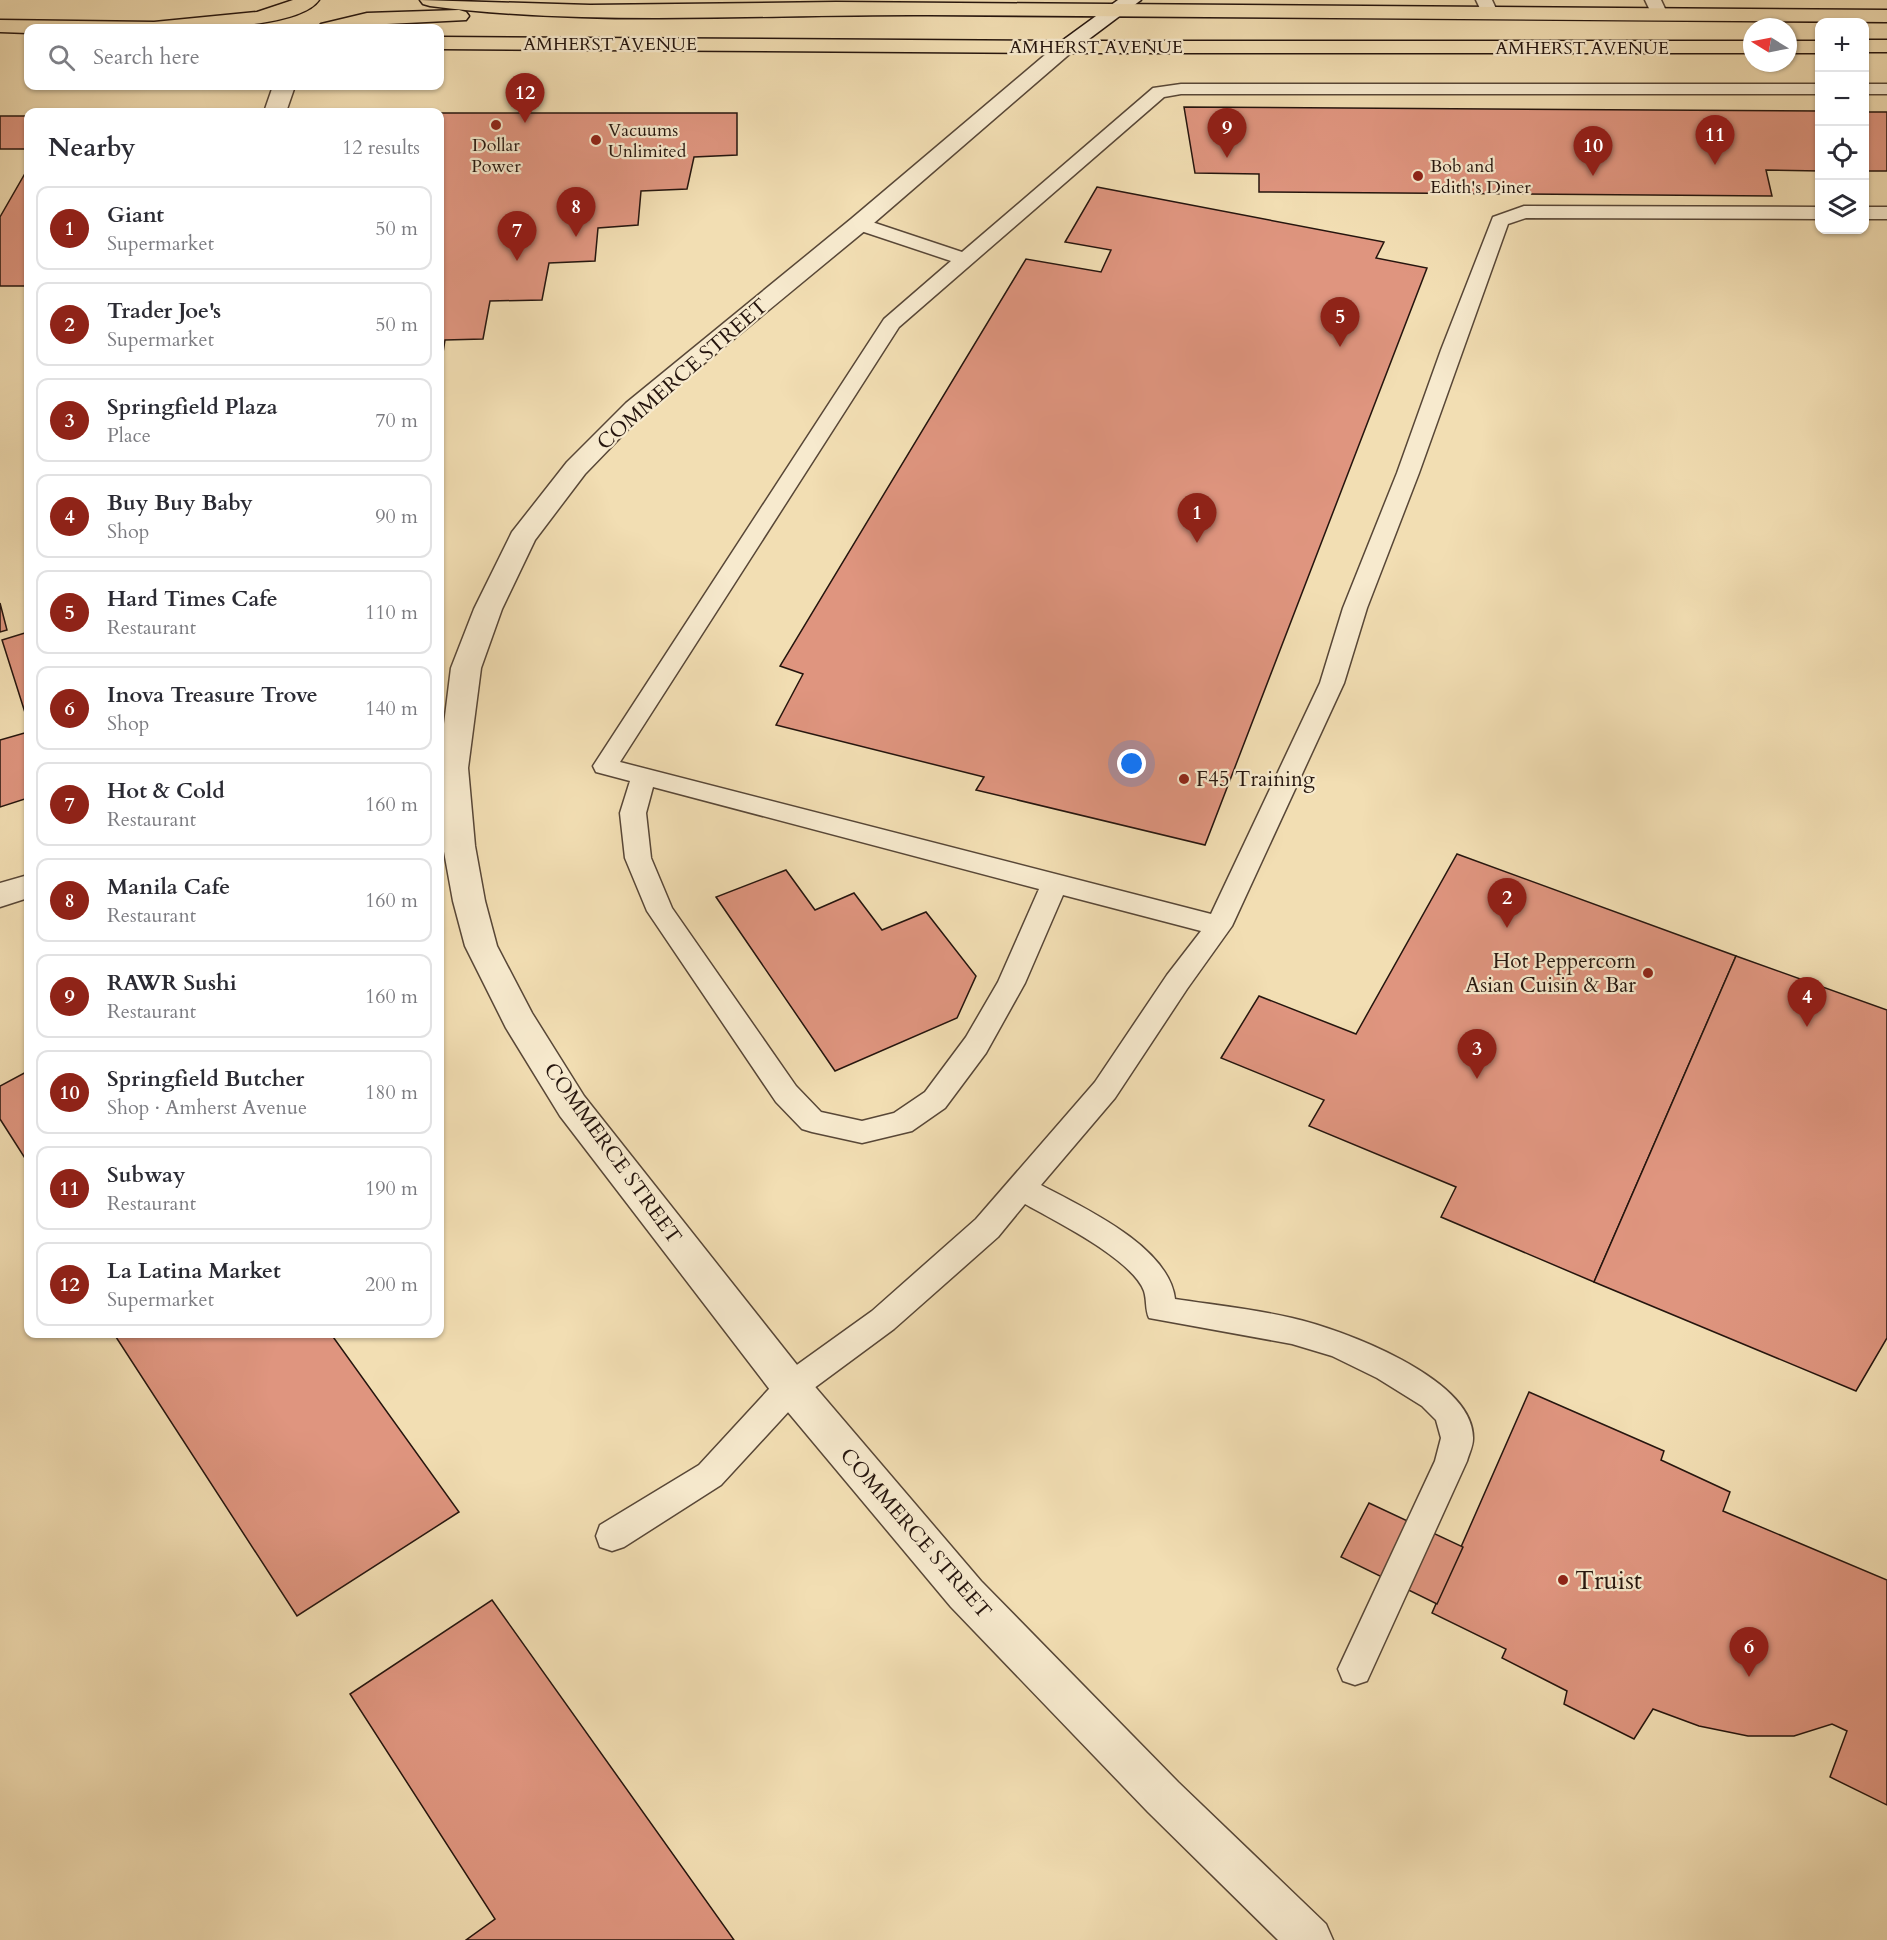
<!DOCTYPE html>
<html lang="en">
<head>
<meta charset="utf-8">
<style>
  :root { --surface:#fff; --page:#f7f7f7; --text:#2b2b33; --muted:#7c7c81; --line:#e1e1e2; --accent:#8f2418 }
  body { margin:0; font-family:Cardo,serif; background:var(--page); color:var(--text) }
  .controls { position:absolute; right:18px; top:18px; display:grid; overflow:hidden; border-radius:12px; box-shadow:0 2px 4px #0004 }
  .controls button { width:54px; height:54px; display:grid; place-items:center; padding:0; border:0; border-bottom:2px solid var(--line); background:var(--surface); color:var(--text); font:30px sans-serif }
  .compass { position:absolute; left:1743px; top:18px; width:54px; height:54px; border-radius:50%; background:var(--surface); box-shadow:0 2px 4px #0004; rotate:280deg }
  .you { position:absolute; left:1132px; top:764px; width:21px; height:21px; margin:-15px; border:4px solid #fff; border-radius:50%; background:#1a73e8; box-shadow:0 0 0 9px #1a73e833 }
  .badge { display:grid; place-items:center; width:39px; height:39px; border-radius:50%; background:var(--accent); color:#fff; font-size:20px; font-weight:700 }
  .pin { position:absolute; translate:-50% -50px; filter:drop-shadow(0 2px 3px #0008) }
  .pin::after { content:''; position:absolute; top:32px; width:21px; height:18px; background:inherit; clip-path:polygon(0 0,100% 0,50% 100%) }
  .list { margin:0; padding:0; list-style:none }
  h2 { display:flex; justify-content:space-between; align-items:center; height:78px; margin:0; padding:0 24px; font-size:26px }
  h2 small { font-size:20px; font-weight:400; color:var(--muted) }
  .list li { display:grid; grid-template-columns:39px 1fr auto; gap:18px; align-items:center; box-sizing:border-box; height:84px; margin:0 12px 12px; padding:0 12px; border:2px solid var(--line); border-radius:12px }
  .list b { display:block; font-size:22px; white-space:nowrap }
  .list p { margin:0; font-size:20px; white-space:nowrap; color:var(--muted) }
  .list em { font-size:20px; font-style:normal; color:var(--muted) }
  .icon { flex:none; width:33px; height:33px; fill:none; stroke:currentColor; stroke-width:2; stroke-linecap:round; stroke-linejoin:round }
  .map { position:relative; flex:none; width:1887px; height:1940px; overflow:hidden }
  .search { position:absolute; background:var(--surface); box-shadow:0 2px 4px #0004; left:24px; top:24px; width:420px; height:66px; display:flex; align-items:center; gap:15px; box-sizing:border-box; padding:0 21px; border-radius:12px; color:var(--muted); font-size:22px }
  .panel { position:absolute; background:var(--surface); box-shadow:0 2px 4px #0004; left:24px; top:108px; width:420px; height:1230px; border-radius:12px }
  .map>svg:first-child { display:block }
</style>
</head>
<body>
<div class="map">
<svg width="1887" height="1940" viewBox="0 0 1887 1940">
  <rect width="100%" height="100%" fill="#f2deb3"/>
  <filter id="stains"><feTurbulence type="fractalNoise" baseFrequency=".00333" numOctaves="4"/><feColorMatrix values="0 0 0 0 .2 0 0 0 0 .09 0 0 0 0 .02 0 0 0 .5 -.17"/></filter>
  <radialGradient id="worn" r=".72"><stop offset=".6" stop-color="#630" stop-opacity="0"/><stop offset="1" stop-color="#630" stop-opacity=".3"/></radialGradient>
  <g fill="#df957f" stroke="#25150e" stroke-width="1.5">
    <polygon points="1184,107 1820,111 1820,171 1766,170 1772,196 1259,192 1259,174 1195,173"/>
    <rect x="1864" y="112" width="23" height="59"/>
    <polygon points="440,113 737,113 737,155 694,157 687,189 641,191 638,225 598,228 595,261 549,263 542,300 490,301 483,339 445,340 440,372"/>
    <rect x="0" y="116" width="28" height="33"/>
    <polygon points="27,170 28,286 0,286 0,217"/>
    <polygon points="1097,187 1384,242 1376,258 1427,268 1205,845 976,790 984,777 776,725 803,674 780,666 1026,259 1101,272 1111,250 1065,242"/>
    <polygon points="0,603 7,630 0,632"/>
    <polygon points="28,632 28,722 2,640"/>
    <polygon points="28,732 28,798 0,807 0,740"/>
    <polygon points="1457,854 1736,956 1594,1282 1441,1217 1456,1187 1309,1126 1324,1100 1221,1058 1259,996 1356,1034"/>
    <polygon points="786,870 815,910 854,893 882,930 926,912 976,976 957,1018 835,1071 716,897"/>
    <polygon points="1736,956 1887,1010 1887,1338 1856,1391 1594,1282"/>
    <polygon points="28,1071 28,1163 0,1119 0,1086"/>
    <polygon points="114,1334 331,1334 459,1512 297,1616"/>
    <polygon points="1529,1392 1664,1451 1661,1460 1730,1492 1723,1511 1887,1580 1887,1805 1830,1777 1847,1731 1832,1724 1794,1736 1748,1736 1699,1726 1653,1709 1634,1739 1564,1704 1567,1691 1502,1658 1506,1649 1432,1613"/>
    <polygon points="1369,1503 1463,1547 1437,1604 1341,1557"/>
    <polygon points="492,1600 734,1940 466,1940 495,1919 350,1694"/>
  </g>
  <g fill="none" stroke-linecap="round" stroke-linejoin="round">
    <g stroke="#584737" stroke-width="3">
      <g id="service">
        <polygon points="1476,0 1492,0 1498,13 1490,18 1484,17"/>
        <polygon points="1645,0 1661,0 1668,15 1666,19 1654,19"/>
        <path d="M1181,84H1820V94H1181L1164,97L899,327L620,762L1211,914L1320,683L1343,608L1397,473L1441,350L1493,217L1524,206L1820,207V219L1526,218L1508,224L1419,473L1367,608L1344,683L1232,926L1187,989L1115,1098L1041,1185C1082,1207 1169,1246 1175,1299C1214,1305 1254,1309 1292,1318C1341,1329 1475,1378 1473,1439C1473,1446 1469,1454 1467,1461L1367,1681L1355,1685L1343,1681L1338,1669L1435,1461L1441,1438L1436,1420L1422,1406L1377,1378L1332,1356L1292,1344L1149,1318C1145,1309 1147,1300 1144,1291C1132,1259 1055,1221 1025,1204L998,1237L894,1329L802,1397L721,1485L624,1547L612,1551L600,1547L596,1536L600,1525L699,1465L780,1377L872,1311L976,1219L1095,1082L1167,975L1201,931L1063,895L1025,983L986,1053L945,1108L912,1131L862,1143L812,1132L802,1129L776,1102L647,911L625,858L620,813L630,781L596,772L593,766L884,319L951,261L852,228L849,224L852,220H866L962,252L1153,88ZM653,787L1039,889L998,982L966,1037L925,1092L894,1113L862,1121L821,1112L796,1086L672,908L651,858L646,813Z"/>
        <rect x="1864" y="84" width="23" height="10"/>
        <rect x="1864" y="207" width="23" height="12"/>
      </g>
    </g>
    <g stroke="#584737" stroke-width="3">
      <g id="minor">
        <polygon points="273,86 295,86 286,112 264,112"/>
        <polygon points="28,875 28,898 0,907 0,883"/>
      </g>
    </g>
    <g stroke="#584737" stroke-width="3">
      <polygon id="tertiary" points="1066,41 1073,43 1077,47 1073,51 867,229 644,413 585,474 535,540 502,609 481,668 468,768 475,846 485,901 497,946 532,1013 584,1096 805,1375 981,1581 1178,1782 1326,1924 1333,1940 1278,1940 1148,1812 951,1607 777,1399 560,1116 506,1028 465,946 453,901 443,846 440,756 451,668 474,609 512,532 567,462 626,403 851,219 1059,43"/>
    </g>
    <g stroke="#25150e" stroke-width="3">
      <polygon id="secondary" points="1118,0 1141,0 1073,51 1066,53 1059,51 1055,47 1059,43"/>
    </g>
    <g stroke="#25150e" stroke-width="3">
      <g id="primary">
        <path d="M293,0H319C291,41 80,28 28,28V33L0,32V20L154,22L257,12Z"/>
        <path d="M420,0L590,5L836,2L1887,10V22C1567,20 1247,17 928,15C762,14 594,27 430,6L423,4Z"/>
        <polygon points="459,10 466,12 469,16 466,20 367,25 353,28 318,28 321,24 367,13"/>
        <polygon points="440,37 1066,41 1752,41 1752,53 1066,53 440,49"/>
        <rect x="1864" y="40" width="23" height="12"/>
        <rect x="1788" y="41" width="32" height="12"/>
      </g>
    </g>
    <use href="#service" fill="#f7eace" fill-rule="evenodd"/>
    <use href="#minor" fill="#f7eace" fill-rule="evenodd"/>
    <use href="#tertiary" fill="#f7eace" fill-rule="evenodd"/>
    <use href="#secondary" fill="#f7eace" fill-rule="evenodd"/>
    <use href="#primary" fill="#f2deb3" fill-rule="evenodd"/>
  </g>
  <g fill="#8f2418" stroke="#f7eace" stroke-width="2">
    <circle cx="496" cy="125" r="6"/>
    <circle cx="596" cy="140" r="6"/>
    <circle cx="1418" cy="176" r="6"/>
    <circle cx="1184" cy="779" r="6"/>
    <circle cx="1648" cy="973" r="6"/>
    <circle cx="1563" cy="1580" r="6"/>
  </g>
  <g text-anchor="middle" stroke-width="4.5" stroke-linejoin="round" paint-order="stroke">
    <g font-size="18" fill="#25150e" stroke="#f7eace">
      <text x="610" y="50">AMHERST AVENUE</text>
      <text x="1096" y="53">AMHERST AVENUE</text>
      <text x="1582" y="54">AMHERST AVENUE</text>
    </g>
    <g font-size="18" fill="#25150e" stroke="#f7eace" text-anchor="start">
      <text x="608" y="136">Vacuums<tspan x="608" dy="21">Unlimited</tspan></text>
      <text x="496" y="151" text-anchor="middle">Dollar<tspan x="496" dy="21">Power</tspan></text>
      <text x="1430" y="172">Bob and<tspan x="1430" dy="21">Edith's Diner</tspan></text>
    </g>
    <g font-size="21" fill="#25150e" stroke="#f7eace">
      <text transform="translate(682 374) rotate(-41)" y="7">COMMERCE STREET</text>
      <text transform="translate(613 1153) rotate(54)" y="7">COMMERCE STREET</text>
      <text transform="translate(916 1533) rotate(49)" y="7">COMMERCE STREET</text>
    </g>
    <g font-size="21" fill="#25150e" stroke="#f7eace" text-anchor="start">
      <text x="1196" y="786">F45 Training</text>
      <text x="1636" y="968" text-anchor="end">Hot Peppercorn<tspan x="1636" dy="24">Asian Cuisin &amp; Bar</tspan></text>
    </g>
    <g font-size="26" fill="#25150e" stroke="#f7eace" text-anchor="start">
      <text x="1575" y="1589">Truist</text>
    </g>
  </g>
  <rect width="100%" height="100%" filter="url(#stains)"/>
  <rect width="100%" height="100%" fill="url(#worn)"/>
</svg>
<div class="controls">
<button>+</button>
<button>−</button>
<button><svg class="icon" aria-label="locate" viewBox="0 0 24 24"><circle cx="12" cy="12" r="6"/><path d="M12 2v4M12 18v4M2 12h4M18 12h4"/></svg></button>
<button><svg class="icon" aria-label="layers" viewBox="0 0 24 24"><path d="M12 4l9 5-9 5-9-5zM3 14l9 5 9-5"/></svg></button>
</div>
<svg class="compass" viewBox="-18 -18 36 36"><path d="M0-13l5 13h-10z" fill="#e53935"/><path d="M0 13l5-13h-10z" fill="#7c7c81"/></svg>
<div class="you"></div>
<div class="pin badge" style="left:1197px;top:543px">1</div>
<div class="pin badge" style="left:1507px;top:928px">2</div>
<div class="pin badge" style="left:1477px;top:1079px">3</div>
<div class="pin badge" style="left:1807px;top:1027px">4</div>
<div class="pin badge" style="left:1340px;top:347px">5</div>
<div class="pin badge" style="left:1749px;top:1677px">6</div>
<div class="pin badge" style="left:517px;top:261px">7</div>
<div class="pin badge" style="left:576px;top:237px">8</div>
<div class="pin badge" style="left:1227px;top:158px">9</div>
<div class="pin badge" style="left:1593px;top:176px">10</div>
<div class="pin badge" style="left:1715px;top:165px">11</div>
<div class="pin badge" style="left:525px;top:123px">12</div>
<div class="search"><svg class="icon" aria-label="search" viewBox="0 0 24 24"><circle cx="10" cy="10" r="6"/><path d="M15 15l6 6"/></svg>Search here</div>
<section class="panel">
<h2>Nearby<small>12 results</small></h2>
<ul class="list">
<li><span class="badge">1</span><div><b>Giant</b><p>Supermarket</p></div><em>50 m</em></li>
<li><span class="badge">2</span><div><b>Trader Joe's</b><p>Supermarket</p></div><em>50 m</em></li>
<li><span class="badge">3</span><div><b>Springfield Plaza</b><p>Place</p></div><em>70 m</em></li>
<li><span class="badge">4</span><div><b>Buy Buy Baby</b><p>Shop</p></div><em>90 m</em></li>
<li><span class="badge">5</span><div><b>Hard Times Cafe</b><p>Restaurant</p></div><em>110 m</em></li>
<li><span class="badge">6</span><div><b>Inova Treasure Trove</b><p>Shop</p></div><em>140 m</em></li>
<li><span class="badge">7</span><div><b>Hot &amp; Cold</b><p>Restaurant</p></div><em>160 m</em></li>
<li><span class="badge">8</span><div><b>Manila Cafe</b><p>Restaurant</p></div><em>160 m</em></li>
<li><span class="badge">9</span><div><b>RAWR Sushi</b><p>Restaurant</p></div><em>160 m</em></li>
<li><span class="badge">10</span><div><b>Springfield Butcher</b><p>Shop · Amherst Avenue</p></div><em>180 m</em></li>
<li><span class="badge">11</span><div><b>Subway</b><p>Restaurant</p></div><em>190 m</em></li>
<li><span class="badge">12</span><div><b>La Latina Market</b><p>Supermarket</p></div><em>200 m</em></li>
</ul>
</section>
</div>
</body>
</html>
